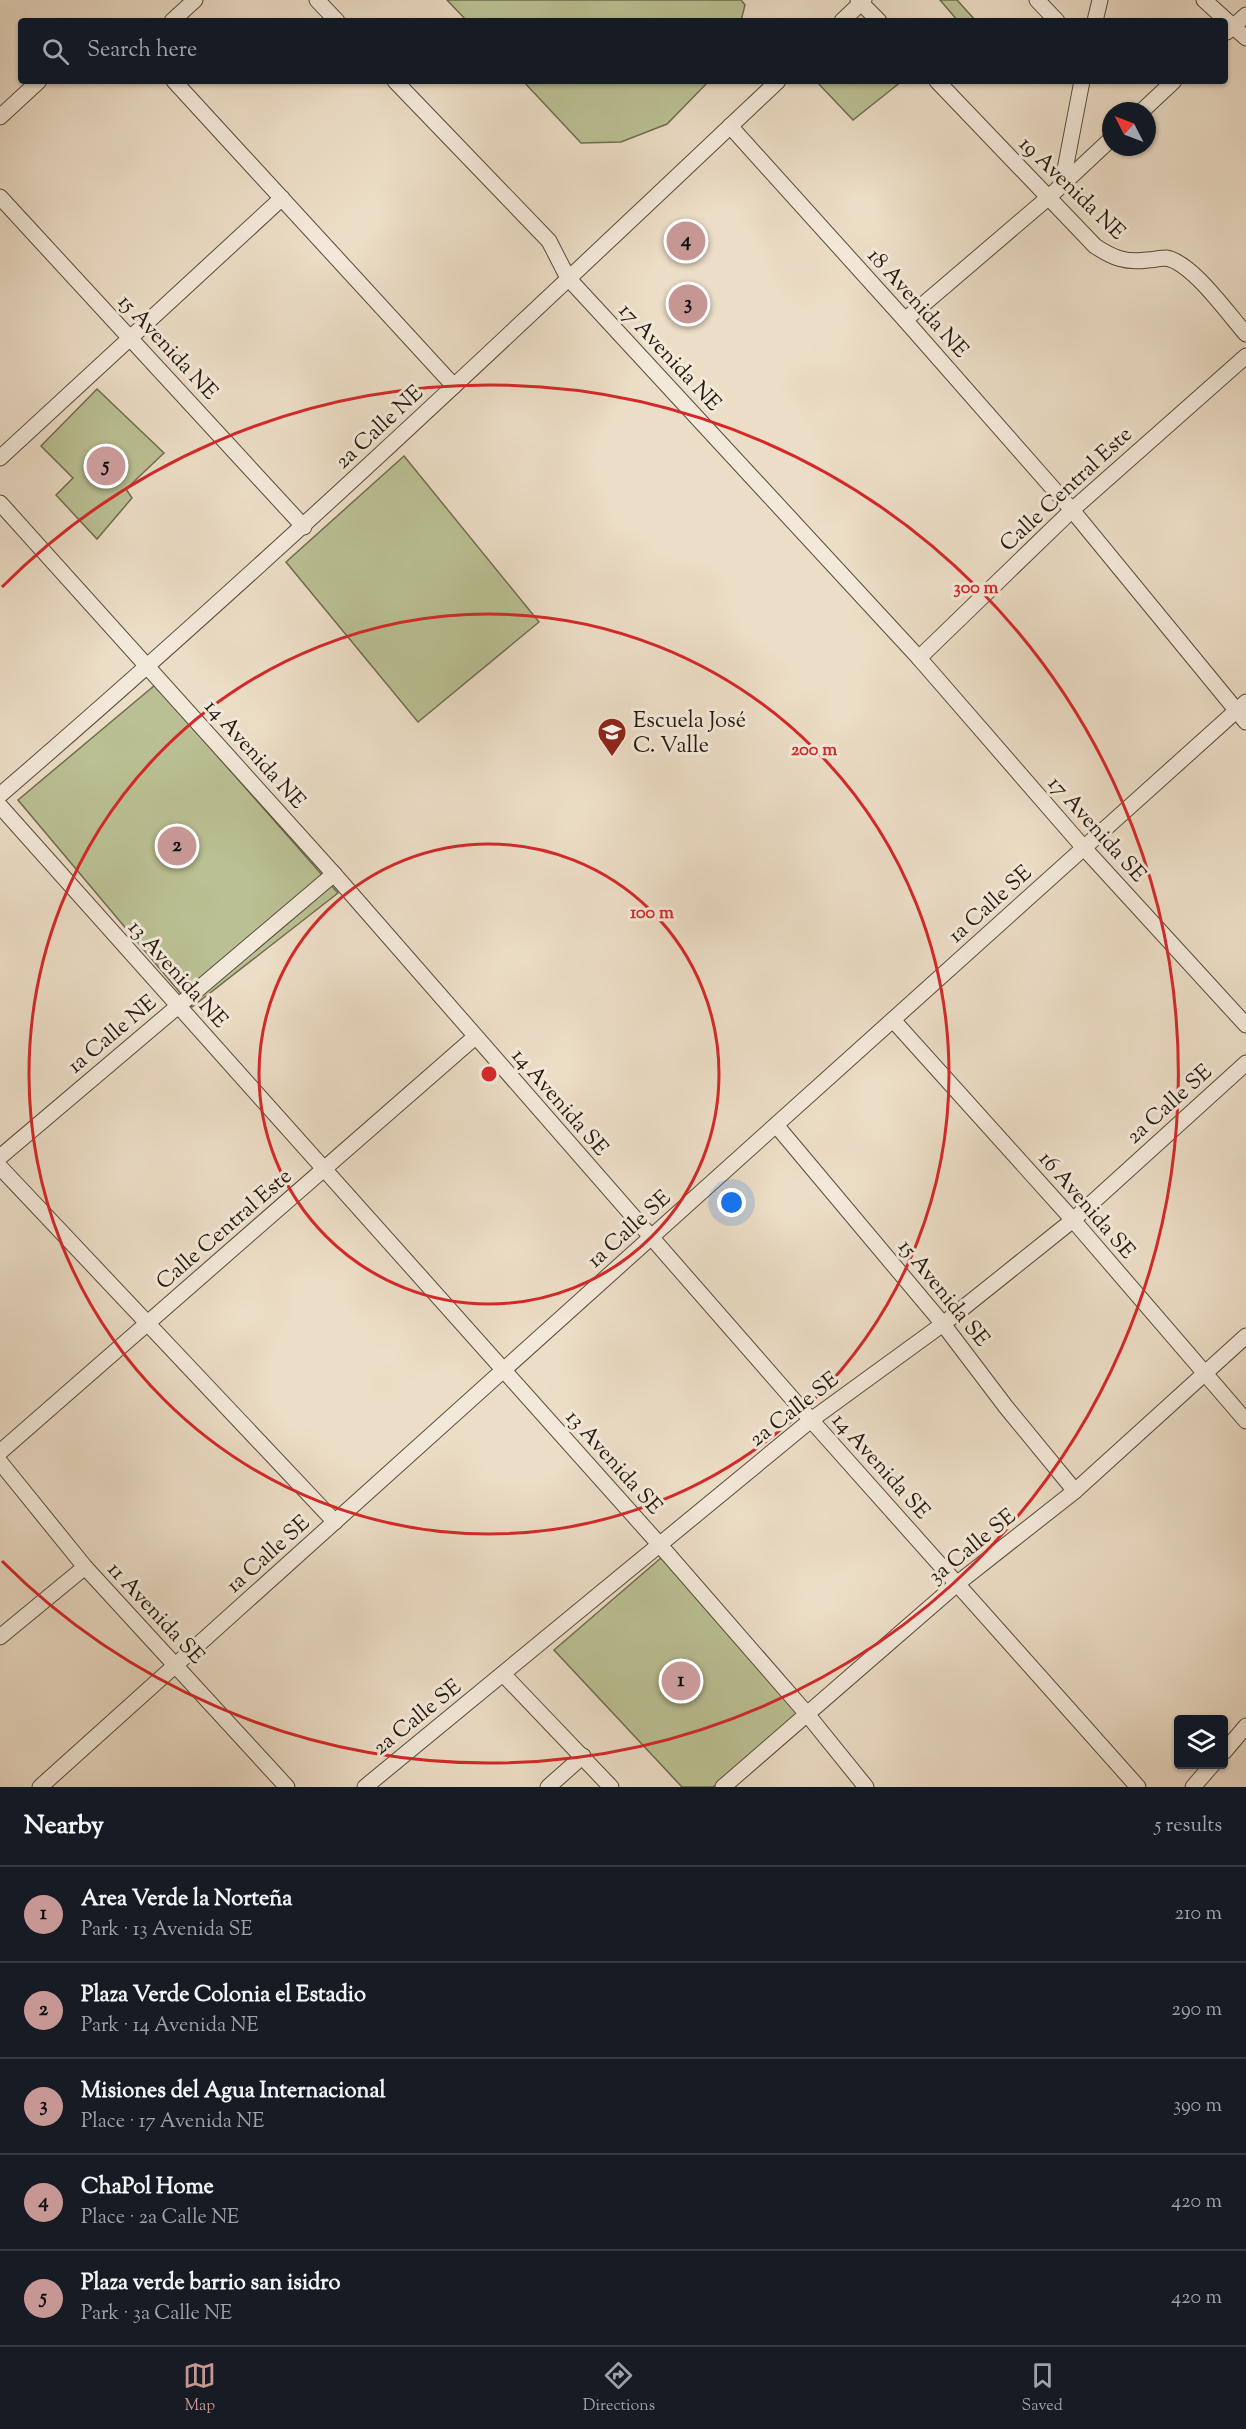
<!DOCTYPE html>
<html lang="en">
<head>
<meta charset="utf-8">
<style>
  :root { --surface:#171b24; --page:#20242c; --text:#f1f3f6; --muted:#9ea1a6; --line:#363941; --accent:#c59692 }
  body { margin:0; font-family:"Sorts Mill Goudy",serif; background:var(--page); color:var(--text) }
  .controls { position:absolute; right:18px; bottom:18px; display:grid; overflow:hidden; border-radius:6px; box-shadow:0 2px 4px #0004 }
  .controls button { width:54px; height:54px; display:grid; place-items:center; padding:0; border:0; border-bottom:2px solid var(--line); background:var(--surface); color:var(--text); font:30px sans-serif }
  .compass { position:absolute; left:1102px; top:102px; width:54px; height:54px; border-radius:50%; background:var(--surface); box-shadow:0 2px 4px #0004; rotate:312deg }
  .you { position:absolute; left:732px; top:1203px; width:21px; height:21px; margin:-15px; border:4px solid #fff; border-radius:50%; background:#1a73e8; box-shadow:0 0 0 9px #1a73e833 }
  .badge { display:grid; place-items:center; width:39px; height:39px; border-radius:50%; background:var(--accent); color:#111; font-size:20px; font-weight:700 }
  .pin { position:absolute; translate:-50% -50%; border:3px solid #fff; box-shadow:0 2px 6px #0006 }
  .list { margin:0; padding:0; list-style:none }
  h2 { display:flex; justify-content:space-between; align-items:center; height:78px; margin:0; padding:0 24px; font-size:26px }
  h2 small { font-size:20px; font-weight:400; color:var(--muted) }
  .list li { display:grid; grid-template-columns:39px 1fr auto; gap:18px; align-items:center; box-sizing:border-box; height:96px; padding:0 24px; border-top:2px solid var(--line) }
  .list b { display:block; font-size:22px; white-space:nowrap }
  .list p { margin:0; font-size:20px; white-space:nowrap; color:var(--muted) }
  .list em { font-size:20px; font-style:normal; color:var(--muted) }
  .icon { flex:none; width:33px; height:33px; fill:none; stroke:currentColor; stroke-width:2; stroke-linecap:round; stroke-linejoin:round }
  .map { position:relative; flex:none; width:1246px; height:1787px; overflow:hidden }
  .search { position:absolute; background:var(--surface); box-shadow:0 2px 4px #0004; left:18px; right:18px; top:18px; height:66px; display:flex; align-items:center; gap:15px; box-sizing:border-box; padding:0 21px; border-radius:6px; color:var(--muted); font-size:22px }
  .sheet { height:558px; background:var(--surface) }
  nav { display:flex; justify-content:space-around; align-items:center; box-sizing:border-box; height:84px; border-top:2px solid var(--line); background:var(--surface); font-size:16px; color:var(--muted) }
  nav a { display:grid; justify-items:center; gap:3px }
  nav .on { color:var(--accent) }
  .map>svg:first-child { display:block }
</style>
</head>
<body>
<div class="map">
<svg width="1246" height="1787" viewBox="0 0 1246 1787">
  <rect width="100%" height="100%" fill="#ecddc6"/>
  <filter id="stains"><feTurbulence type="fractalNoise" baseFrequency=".00333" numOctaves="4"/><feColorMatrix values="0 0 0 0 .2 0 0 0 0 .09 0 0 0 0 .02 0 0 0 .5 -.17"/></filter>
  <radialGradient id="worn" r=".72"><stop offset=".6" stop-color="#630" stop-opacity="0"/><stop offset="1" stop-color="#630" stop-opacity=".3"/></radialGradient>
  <g fill="#bac093" stroke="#6f6d50" stroke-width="1.5">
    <polygon points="447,0 741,0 745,5 741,21 467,21"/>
    <polygon points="940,0 957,0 976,21 958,21"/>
    <polygon points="523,81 709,81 667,124 621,142 581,143"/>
    <polygon points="816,81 902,81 853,120"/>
    <polygon points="97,389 164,453 126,489 132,498 97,539 56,495 73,478 41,446"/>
    <polygon points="404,456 539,622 418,722 286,562"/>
    <polygon points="155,685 338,893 192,1007 18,800"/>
    <polygon points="669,1551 807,1711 713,1787 682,1787 554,1650"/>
  </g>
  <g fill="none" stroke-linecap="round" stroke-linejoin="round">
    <g stroke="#564b3b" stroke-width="17">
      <g id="street">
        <polyline points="317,0 337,21"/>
        <polyline points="858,0 879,21"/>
        <polyline points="1037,0 1057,21"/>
        <polyline points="1204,0 1246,38"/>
        <polyline points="172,21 195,0"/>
        <polyline points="842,21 864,0"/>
        <polyline points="1095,21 1100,0"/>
        <polyline points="1227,32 1246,15"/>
        <polyline points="174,81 454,386"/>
        <polyline points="395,81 549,241 568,278 919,658 1084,848 1246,1025"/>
        <path d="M937,81L1095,246C1113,258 1126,263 1147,260C1153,260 1160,258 1166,258C1192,262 1228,314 1246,334"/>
        <polyline points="1142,111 1174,81"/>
        <polyline points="0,117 39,81"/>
        <polyline points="730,126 905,320 1072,510 1246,722"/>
        <polyline points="1062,185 1082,81"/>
        <polyline points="0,197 304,527"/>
        <polyline points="905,320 1049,197 1111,139"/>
        <polyline points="0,458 282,198"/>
        <polyline points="0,503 334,874 811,1420 1138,1787"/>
        <polyline points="919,658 1072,510 1246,356"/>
        <path d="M0,795C267,565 522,323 778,81"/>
        <polyline points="0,806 659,1544 807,1714 866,1787"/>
        <polyline points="893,1020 1073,1220 1246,1421"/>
        <polyline points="776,1125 943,1324 1006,1407 1075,1491"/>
        <polyline points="0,1157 334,874"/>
        <polyline points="0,1167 335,1522"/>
        <polyline points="0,1452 475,1037"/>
        <polyline points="0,1462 85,1567 287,1787"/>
        <polyline points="0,1637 85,1567"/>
        <polyline points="503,1674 611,1787"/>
        <polyline points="1224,1752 1246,1726"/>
        <polyline points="40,1787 1246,702"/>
        <polyline points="365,1787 811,1420 943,1324 1073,1220 1246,1063"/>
        <polyline points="548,1787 583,1756"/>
        <polyline points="723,1787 958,1583 1075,1491 1246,1336"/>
        <polyline points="1193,1787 1213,1764"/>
      </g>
    </g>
    <use href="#street" stroke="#f3e9da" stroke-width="15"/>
  </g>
  <g fill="none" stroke="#d62828" stroke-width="3">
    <circle cx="489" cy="1074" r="230"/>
    <circle cx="489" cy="1074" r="460"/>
    <path d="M2 587A689 689 0 1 1 2 1561"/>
  </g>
  <defs>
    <g id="school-pin" transform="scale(1.5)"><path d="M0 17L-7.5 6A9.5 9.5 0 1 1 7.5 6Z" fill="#8f2418" stroke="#f3e9da"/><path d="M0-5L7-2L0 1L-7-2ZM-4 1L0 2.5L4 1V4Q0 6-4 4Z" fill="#fff"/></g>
  </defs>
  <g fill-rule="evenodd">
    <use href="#school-pin" x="612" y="732"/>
  </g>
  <g text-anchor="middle" stroke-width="6" stroke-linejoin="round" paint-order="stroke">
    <g font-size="22" fill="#241a0d" stroke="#f3e9da">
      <text transform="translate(1073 187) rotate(44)" y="8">19 Avenida NE</text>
      <text transform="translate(919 302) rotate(48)" y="8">18 Avenida NE</text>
      <text transform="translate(169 346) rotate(47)" y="8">15 Avenida NE</text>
      <text transform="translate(671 356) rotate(47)" y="8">17 Avenida NE</text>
      <text transform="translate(378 426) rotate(-43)" y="8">2a Calle NE</text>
      <text transform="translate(1065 488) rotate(-43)" y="8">Calle Central Este</text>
      <text transform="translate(256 753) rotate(48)" y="8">14 Avenida NE</text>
      <text transform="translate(1098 828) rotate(48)" y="8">17 Avenida SE</text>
      <text transform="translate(989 903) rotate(-42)" y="8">1a Calle SE</text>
      <text transform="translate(179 973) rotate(48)" y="8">13 Avenida NE</text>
      <text transform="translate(111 1033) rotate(-40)" y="8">1a Calle NE</text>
      <text transform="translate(561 1101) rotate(49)" y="8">14 Avenida SE</text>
      <text transform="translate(1168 1103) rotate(-42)" y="8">2a Calle SE</text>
      <text transform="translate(1088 1204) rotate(49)" y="8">16 Avenida SE</text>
      <text transform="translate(223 1228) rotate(-41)" y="8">Calle Central Este</text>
      <text transform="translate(628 1228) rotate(-42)" y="8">1a Calle SE</text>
      <text transform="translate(945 1292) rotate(51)" y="8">15 Avenida SE</text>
      <text transform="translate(793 1408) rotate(-38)" y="8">2a Calle SE</text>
      <text transform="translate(615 1461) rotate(48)" y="8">13 Avenida SE</text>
      <text transform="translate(882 1465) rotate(48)" y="8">14 Avenida SE</text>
      <text transform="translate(971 1545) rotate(-39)" y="8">3a Calle SE</text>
      <text transform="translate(267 1553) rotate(-42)" y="8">1a Calle SE</text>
      <text transform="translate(157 1612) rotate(47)" y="8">11 Avenida SE</text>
      <text transform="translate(416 1716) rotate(-39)" y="8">2a Calle SE</text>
    </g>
    <g font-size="22" fill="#241a0d" stroke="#f3e9da" text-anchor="start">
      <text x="633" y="727">Escuela José<tspan x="633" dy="25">C. Valle</tspan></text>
    </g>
  </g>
  <circle cx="489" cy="1074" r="9" fill="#d62828" stroke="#f3e9da" stroke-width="3"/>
  <g font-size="18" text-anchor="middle" font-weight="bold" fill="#d62828" stroke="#f3e9da" stroke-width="6" stroke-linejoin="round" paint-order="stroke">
    <text x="976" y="593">300 m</text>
    <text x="814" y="755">200 m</text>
    <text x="652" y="918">100 m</text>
  </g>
  <rect width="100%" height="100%" filter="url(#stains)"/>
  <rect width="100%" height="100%" fill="url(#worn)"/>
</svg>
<div class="controls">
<button><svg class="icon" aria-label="layers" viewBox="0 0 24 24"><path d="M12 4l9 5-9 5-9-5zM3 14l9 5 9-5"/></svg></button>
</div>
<svg class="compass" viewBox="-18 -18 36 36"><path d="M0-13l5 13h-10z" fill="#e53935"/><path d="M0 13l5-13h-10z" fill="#9ea1a6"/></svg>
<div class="you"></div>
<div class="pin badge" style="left:681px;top:1681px">1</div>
<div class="pin badge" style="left:177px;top:846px">2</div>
<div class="pin badge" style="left:688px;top:304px">3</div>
<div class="pin badge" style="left:686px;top:241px">4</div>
<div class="pin badge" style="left:106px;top:466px">5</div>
<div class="search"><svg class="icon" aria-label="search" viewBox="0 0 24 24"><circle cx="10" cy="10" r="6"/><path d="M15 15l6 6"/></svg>Search here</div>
</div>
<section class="sheet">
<h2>Nearby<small>5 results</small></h2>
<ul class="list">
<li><span class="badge">1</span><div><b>Area Verde la Norteña</b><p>Park · 13 Avenida SE</p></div><em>210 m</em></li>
<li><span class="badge">2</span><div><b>Plaza Verde Colonia el Estadio</b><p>Park · 14 Avenida NE</p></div><em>290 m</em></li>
<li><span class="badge">3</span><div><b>Misiones del Agua Internacional</b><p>Place · 17 Avenida NE</p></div><em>390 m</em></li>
<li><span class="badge">4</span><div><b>ChaPol Home</b><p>Place · 2a Calle NE</p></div><em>420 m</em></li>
<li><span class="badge">5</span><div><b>Plaza verde barrio san isidro</b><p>Park · 3a Calle NE</p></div><em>420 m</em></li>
</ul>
</section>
<nav>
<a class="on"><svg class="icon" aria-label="map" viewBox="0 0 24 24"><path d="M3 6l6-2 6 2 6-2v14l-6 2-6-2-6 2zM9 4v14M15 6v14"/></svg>Map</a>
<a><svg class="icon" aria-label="directions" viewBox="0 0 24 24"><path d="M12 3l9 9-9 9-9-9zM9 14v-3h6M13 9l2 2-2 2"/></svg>Directions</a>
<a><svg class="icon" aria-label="saved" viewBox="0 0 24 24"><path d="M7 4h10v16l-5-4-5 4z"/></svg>Saved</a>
</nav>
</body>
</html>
